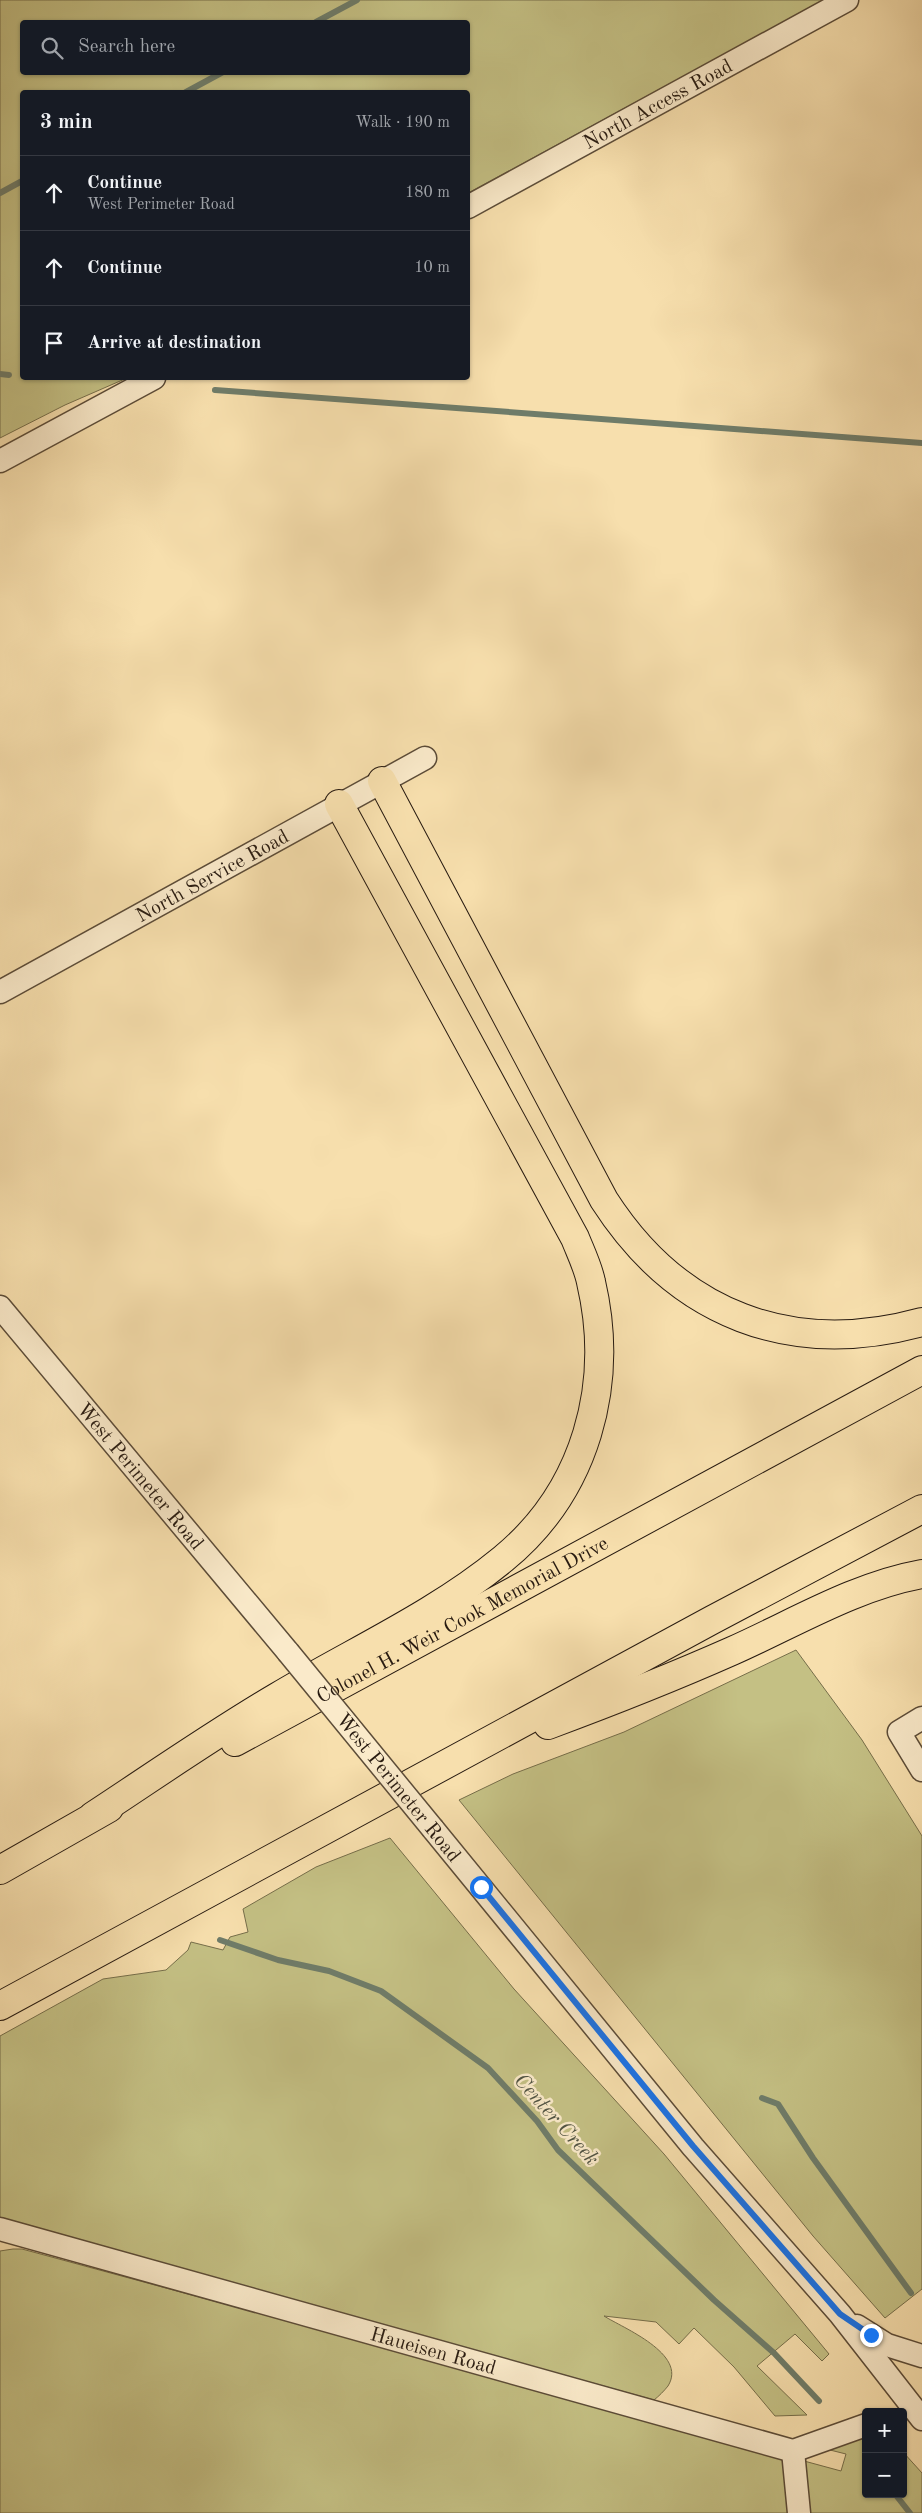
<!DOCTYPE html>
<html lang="en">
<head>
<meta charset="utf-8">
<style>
  :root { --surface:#171b24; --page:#20242c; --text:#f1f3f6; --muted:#9ea1a6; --line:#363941 }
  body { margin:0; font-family:"Old Standard TT",serif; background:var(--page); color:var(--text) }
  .controls { position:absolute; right:15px; bottom:15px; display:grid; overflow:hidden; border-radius:5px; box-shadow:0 1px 4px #0004 }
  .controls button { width:45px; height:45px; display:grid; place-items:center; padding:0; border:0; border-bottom:1px solid var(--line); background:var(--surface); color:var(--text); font:25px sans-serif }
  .stop { position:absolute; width:15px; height:15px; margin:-11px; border:4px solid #1a73e8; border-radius:50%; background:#fff }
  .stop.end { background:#1a73e8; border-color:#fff; box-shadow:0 1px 5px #0008 }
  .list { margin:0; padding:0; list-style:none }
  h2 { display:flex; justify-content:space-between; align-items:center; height:65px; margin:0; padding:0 20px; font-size:21px }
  h2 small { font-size:16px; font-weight:400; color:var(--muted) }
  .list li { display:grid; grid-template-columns:32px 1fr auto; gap:15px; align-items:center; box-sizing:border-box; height:75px; padding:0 20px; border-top:1px solid var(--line) }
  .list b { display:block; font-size:19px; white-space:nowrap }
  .list p { margin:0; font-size:16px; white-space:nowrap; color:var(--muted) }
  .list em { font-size:16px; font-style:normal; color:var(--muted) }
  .icon { flex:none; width:28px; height:28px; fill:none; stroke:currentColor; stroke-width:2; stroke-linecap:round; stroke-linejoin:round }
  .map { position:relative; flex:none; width:922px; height:2513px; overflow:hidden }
  .search { position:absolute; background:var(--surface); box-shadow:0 1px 4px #0004; left:20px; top:20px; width:450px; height:55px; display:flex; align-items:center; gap:12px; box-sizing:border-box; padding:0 18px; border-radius:5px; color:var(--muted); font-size:19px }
  .panel { position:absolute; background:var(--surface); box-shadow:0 1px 4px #0004; left:20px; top:90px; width:450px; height:290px; border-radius:5px }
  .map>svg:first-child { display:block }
</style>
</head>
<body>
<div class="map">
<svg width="922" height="2513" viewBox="0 0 922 2513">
  <rect width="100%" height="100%" fill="#f7dfad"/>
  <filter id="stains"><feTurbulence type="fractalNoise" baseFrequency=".004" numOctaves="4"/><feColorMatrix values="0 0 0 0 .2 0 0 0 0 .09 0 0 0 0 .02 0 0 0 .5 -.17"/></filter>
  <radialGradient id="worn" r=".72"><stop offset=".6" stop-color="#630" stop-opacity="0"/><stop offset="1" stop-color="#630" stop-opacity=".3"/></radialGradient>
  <g fill="#c4c084" stroke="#766e4a" fill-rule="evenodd">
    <path d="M0,0H824L468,193V92H22V378H127L65,405L0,438ZM22,22H468V72H22Z"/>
    <polygon points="796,1650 862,1740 922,1836 922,2289 885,2318 813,2236 459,1800 513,1774 624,1732"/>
    <path d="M390,1838L514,1989L664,2154L829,2354L822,2361L795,2334L757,2366L807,2415L775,2416L734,2367L694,2328L679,2344L656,2322L604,2316C623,2328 688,2354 668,2386C664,2391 659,2396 654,2400L0,2219V2036L103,1979L166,1970L188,1950L191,1942L223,1950L230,1937L248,1932L243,1909L316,1867Z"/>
    <polygon points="13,2249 22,2249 841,2471 846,2454 830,2450 866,2435 866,2494 903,2494 903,2452 922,2473 922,2513 0,2513 0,2251"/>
  </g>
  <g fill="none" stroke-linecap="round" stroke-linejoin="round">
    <g stroke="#6f7c69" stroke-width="6">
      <polyline points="316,22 357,0"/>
      <polyline points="186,92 223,72"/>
      <polyline points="0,193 22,181"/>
      <polyline points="0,374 9,375"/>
      <polyline points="215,390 922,443"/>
      <polyline points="220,1940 278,1960 329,1971 381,1991 488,2068 537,2121 558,2150 714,2300 774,2353 819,2401"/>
      <polyline points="762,2098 778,2104 813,2158 911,2293"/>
      <polyline points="895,2494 910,2513"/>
    </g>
    <g stroke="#5c4c38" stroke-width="25">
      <g id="minor">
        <path id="s1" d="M468,207L847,0"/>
        <polyline points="0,461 154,378"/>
        <path id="s2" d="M0,992L425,758"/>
        <path id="s3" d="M0,1307L288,1652"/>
        <polyline points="922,1718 899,1732 922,1770"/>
        <polyline points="433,1829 693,2147 840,2314 922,2419"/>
        <path id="s4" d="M0,2229L793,2451L866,2425"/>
        <polyline points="857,2326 887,2345 922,2356"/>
        <polyline points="793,2451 799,2513"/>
      </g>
    </g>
    <g stroke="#281b11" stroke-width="30">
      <g id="highway">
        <path d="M382,781L604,1200C678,1315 791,1358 922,1322"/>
        <path d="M548,1725C610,1702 671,1678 732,1651C793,1624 855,1586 922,1574"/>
        <path id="s5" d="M235,1742L922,1370"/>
        <path d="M93,1816C154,1776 214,1734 277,1697C352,1652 435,1615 503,1559C586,1491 615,1385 591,1282C588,1267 581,1253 575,1238L339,804"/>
        <polyline points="0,1870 109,1808"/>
        <polyline points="0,2006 712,1620 922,1509"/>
      </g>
    </g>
    <use href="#minor" stroke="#faeaca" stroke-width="22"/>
    <use href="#highway" stroke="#f7dfad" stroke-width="28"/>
    <g stroke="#5c4c38" stroke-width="25" stroke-linecap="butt">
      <polyline id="minor-bridge" points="288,1652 433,1829"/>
    </g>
    <use href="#minor-bridge" stroke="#faeaca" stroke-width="22"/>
  </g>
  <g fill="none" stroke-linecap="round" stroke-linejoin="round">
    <polyline stroke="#1a73e8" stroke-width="6" points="481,1887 693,2146 840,2314 871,2335"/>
  </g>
  <g text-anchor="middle" stroke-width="5" stroke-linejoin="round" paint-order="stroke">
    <g font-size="20" fill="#281b11" stroke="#faeaca">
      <text dy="7" stroke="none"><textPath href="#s1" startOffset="216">North Access Road</textPath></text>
      <text dy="7" stroke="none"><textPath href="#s2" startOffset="242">North Service Road</textPath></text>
      <text dy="7" stroke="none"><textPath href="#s3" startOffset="220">West Perimeter Road</textPath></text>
      <text dy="7" stroke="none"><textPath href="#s5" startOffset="258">Colonel H. Weir Cook Memorial Drive</textPath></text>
      <text transform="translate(399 1787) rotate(51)" y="7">West Perimeter Road</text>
      <text dy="7" stroke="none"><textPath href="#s4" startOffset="450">Haueisen Road</textPath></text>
    </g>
    <g font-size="21" font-style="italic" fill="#515444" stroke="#faeaca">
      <text transform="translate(557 2119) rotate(48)" y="7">Center Creek</text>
    </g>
  </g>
  <rect width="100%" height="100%" filter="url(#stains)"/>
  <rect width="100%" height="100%" fill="url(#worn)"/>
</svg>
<div class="controls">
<button>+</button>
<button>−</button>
</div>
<div class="stop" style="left:481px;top:1887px"></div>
<div class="stop end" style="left:871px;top:2335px"></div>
<div class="search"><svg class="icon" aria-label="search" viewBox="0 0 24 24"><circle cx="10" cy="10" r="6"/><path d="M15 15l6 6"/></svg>Search here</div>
<section class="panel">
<h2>3 min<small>Walk · 190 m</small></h2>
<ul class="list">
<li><svg class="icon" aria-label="ahead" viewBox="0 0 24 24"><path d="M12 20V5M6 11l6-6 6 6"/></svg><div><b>Continue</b><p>West Perimeter Road</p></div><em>180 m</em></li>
<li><svg class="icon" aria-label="ahead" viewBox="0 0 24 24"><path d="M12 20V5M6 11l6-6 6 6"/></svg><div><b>Continue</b></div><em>10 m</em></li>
<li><svg class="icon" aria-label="arrive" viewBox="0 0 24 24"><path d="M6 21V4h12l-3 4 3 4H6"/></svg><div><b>Arrive at destination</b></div></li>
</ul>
</section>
</div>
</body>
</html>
